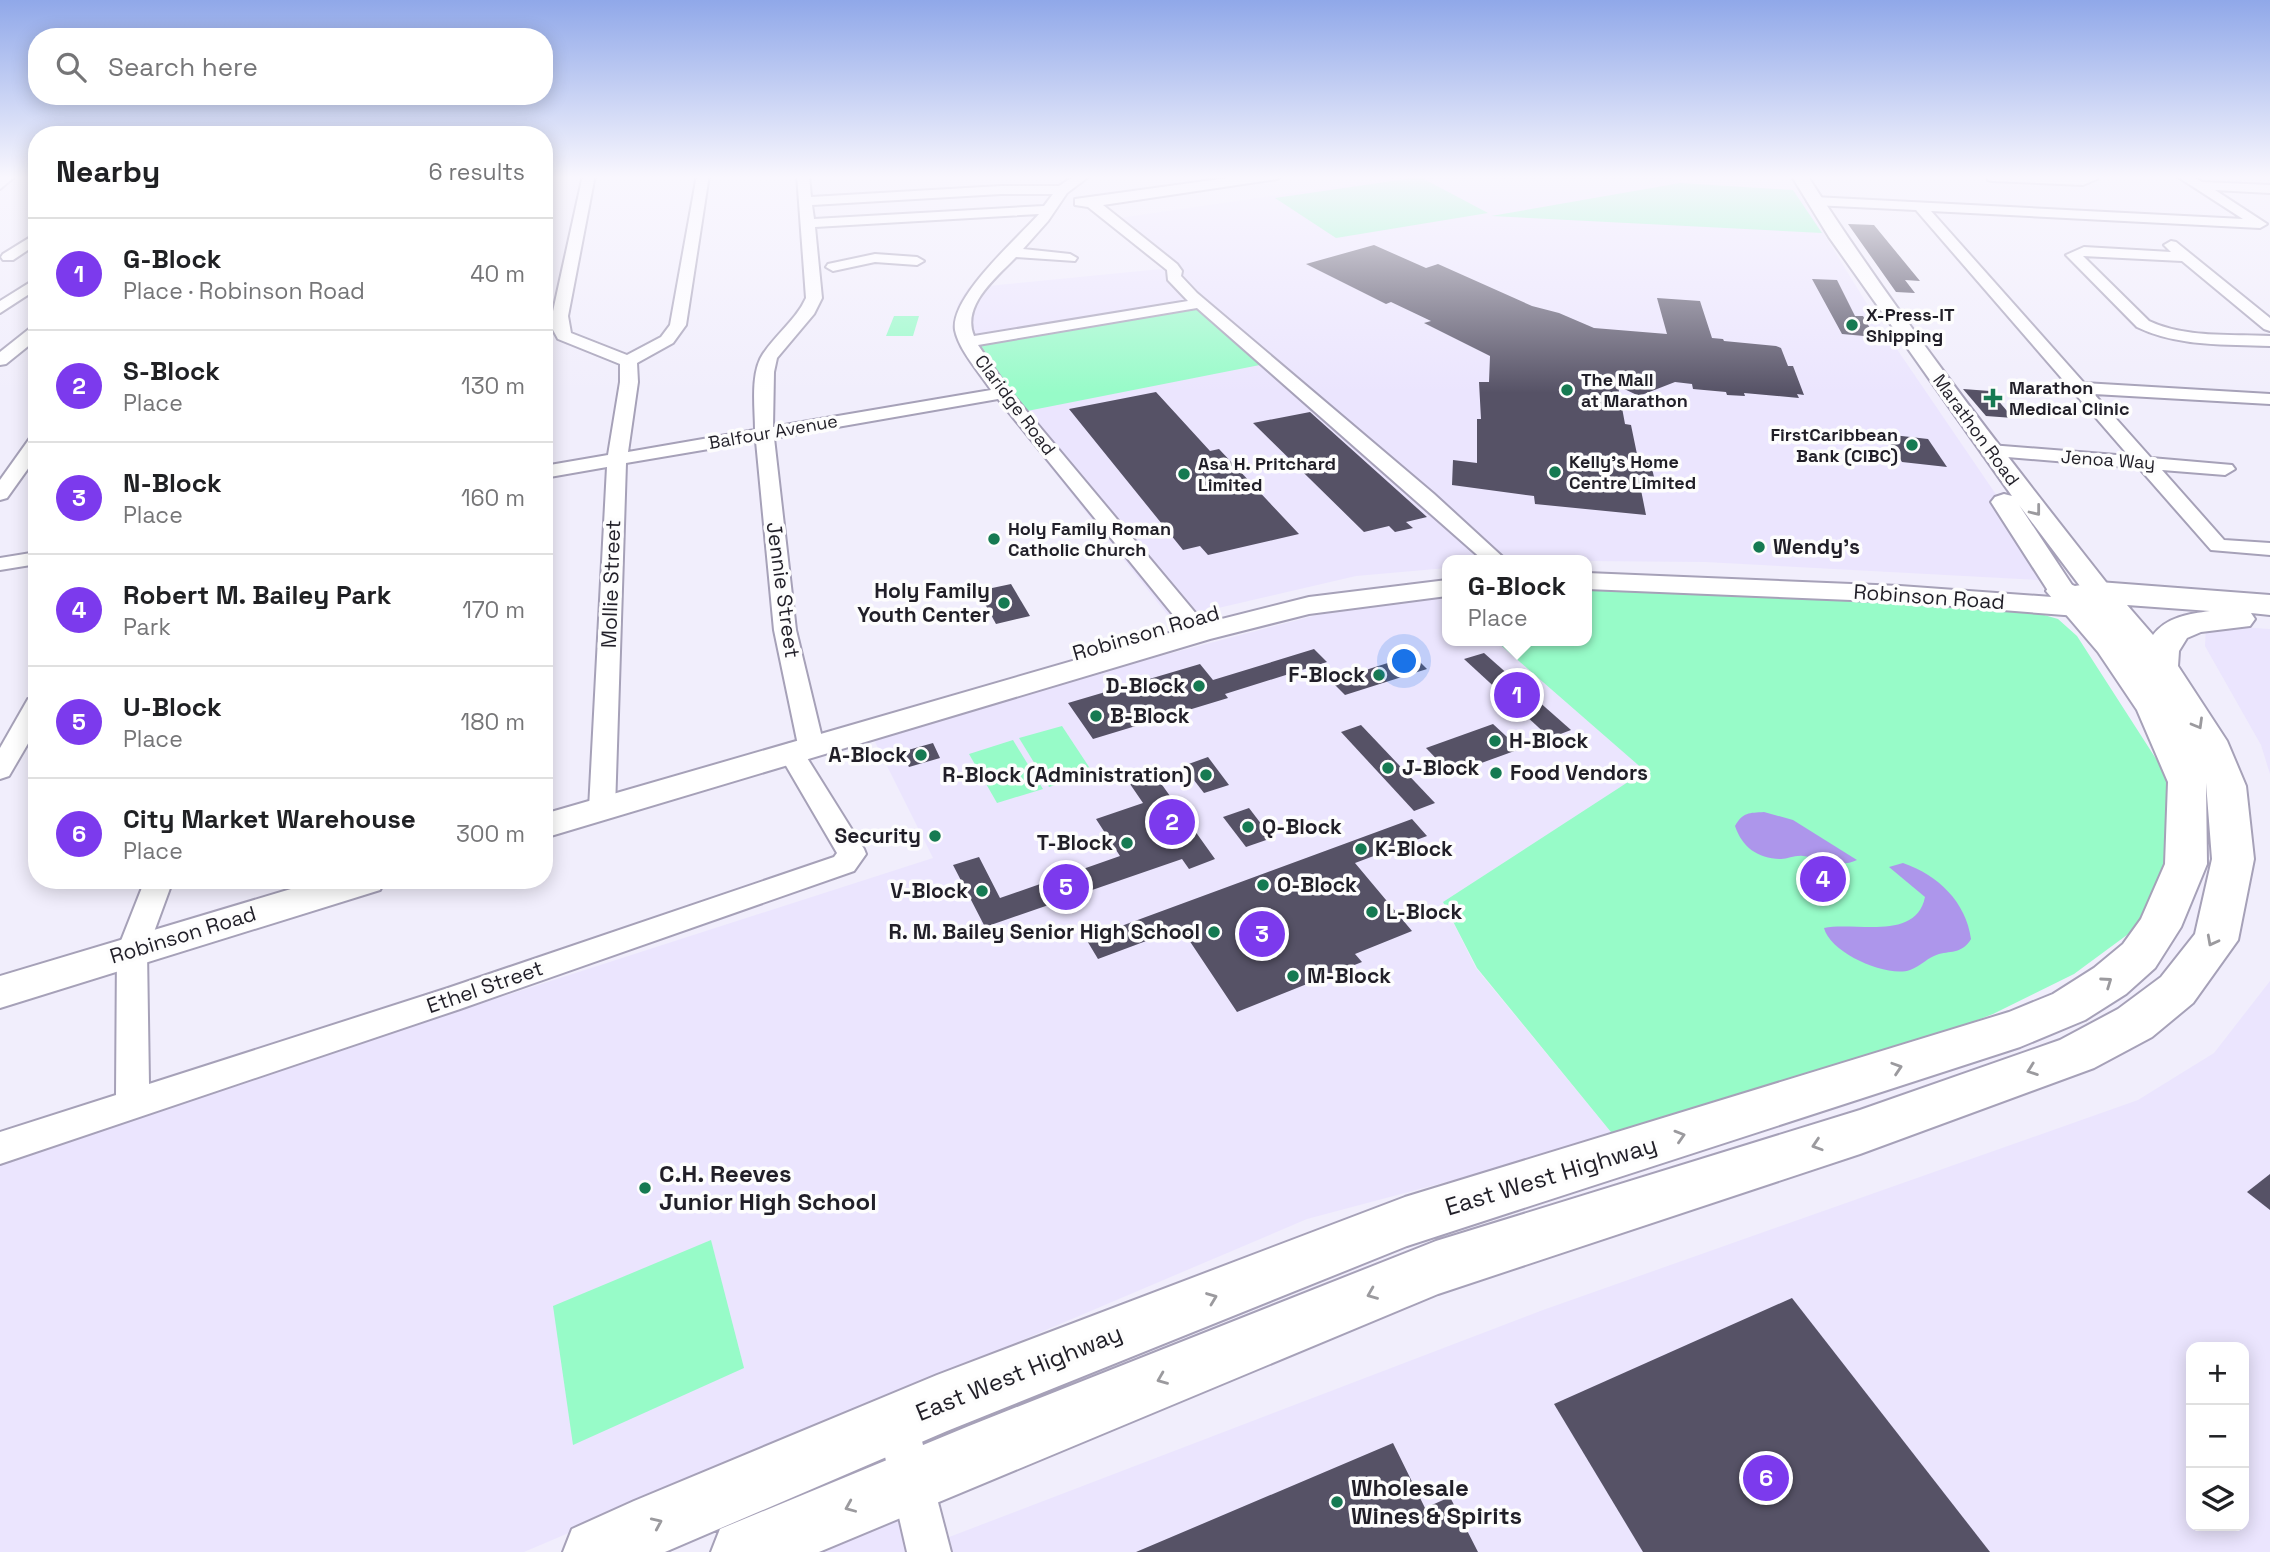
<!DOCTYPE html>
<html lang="en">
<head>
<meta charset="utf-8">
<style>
  :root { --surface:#fff; --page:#f6f6f6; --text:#202124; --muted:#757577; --line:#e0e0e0; --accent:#7c3aed }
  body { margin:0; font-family:"Space Grotesk",sans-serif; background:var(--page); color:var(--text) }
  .controls { position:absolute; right:21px; bottom:21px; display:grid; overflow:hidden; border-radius:14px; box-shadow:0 4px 18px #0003 }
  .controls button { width:63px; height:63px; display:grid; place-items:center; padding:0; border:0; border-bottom:2px solid var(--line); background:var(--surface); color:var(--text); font:35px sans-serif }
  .you { position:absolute; left:1405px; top:662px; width:24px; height:24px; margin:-18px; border:5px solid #fff; border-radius:50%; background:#1a73e8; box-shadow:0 0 0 10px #1a73e833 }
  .badge { display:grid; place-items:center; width:46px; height:46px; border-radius:50%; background:var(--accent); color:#fff; font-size:23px; font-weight:700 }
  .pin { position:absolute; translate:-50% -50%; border:4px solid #fff; box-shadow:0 2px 7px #0006 }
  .popup { position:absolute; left:1442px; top:555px; width:150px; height:91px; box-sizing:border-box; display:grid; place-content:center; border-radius:14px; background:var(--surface); filter:drop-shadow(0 2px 5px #0005); font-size:23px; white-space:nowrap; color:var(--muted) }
  .popup b { font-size:26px; color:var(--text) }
  .popup::after { content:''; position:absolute; left:50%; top:100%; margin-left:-14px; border:14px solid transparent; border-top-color:var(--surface) }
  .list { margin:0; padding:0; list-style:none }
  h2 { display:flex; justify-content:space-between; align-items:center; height:91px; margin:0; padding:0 28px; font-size:30px }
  h2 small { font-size:23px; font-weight:400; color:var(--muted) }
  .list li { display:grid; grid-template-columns:46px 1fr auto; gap:21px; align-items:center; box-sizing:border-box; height:112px; padding:0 28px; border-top:2px solid var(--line) }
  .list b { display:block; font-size:26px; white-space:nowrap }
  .list p { margin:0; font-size:23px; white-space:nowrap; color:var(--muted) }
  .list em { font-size:23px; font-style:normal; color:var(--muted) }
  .icon { flex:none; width:38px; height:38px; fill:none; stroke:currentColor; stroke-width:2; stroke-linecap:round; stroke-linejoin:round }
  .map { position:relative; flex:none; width:2270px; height:1552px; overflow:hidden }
  .search { position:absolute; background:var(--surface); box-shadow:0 4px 18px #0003; left:28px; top:28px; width:525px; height:77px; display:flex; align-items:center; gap:18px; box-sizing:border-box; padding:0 24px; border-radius:28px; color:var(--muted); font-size:26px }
  .panel { position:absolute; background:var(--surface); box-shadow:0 4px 18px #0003; left:28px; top:126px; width:525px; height:763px; border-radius:28px }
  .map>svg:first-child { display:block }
</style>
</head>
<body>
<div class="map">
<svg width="2270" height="1552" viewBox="0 0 2270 1552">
  <rect width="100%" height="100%" fill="#f1eefc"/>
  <g fill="#ebe5fe" fill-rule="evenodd">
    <polygon points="1417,175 1663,175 1681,183 1797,190 1875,317 2055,581 1705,562 1447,560 1447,568 1356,576 1171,619 997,400 960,343 954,328 958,304 968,288 1181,267 1119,218"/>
    <polygon points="1444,595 1447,598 1447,641 1496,641 1646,771 1443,902 1476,968 1615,1137 1307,1219 524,1552 0,1552 0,1158 933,858 874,740 1107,670 1317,615"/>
    <polygon points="2206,625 2270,629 2270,774 2261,745 2205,646"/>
    <path d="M2270,981V1552H910L1543,1310L2138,1100L2214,1053ZM2191,1347H2244V1526H2191Z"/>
    <polygon points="897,1512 906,1552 811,1552"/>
  </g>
  <g fill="#97fbc8">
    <polygon points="1420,177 1488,213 1336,238 1275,198"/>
    <polygon points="1680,183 1793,190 1822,233 1491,216"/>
    <polygon points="1195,305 1270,363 1017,413 974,343"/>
    <polygon points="894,316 919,316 913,336 886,336"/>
    <polygon points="1587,587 1910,601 2030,611 2058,619 2077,636 2169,779 2177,856 2150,918 2074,974 1993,1014 1859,1066 1615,1137 1477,968 1443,902 1645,771 1496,641 1587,641"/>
    <polygon points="1062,726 1093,773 1049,787 1019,738"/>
    <polygon points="1013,740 1043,789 997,803 969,754"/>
    <polygon points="711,1240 744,1368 573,1445 553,1306"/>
  </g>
  <g fill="#ad96eb">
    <path d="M1764,812L1793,820L1857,860C1839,869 1821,858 1803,856C1795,855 1788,859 1781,859C1758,859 1742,847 1735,826C1743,812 1749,813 1764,812Z"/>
    <path d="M1903,863C1938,875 1966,902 1971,939C1963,953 1952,951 1939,954C1928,957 1921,966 1910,970C1887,978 1830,953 1824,928C1854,921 1916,942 1925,897L1889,867Z"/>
  </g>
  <g fill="#565266">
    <polygon points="1848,224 1874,225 1920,281 1905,280 1915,293 1896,292"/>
    <polygon points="1374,245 1426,268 1438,264 1532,306 1559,313 1594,328 1667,334 1657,298 1700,301 1712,338 1723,339 1724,341 1776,346 1781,348 1788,366 1793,366 1804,395 1797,394 1799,398 1744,393 1745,396 1727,395 1726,392 1693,389 1692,384 1675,382 1639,396 1618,386 1625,424 1631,425 1638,459 1650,460 1654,477 1638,475 1646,515 1535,504 1534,496 1452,485 1453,460 1477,463 1477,419 1481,419 1479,382 1489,382 1490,356 1424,323 1431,321 1391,302 1386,304 1306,264"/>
    <polygon points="1812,279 1837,280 1855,316 1863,316 1875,337 1842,334"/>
    <polygon points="1963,389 1990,391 2013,418 1986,416"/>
    <polygon points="1156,392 1210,451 1219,449 1299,534 1208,555 1200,546 1183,550 1069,409"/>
    <polygon points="1310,412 1427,517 1406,522 1413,528 1395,532 1389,526 1364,532 1253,423"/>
    <polygon points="1884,434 1928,439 1947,467 1902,462"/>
    <polygon points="1011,584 1030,616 996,624 978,591"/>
    <polygon points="1314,649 1327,662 1225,694 1228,698 1093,739 1068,703 1200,664 1213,680"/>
    <polygon points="1484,653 1571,730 1550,738 1464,659"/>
    <polygon points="1413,655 1427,669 1345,695 1331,681"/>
    <polygon points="1493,724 1520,749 1451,774 1426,748"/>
    <polygon points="1361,725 1435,803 1414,811 1341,732"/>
    <polygon points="933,743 940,758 909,767 901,752"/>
    <polygon points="1208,757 1229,785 1204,793 1183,766"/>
    <polygon points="1155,775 1215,859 1189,869 1182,859 985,927 953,865 979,857 1000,898 1120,856 1096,819 1143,803 1130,784"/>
    <polygon points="1249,808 1272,838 1246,847 1223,817"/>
    <polygon points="1412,819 1427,836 1355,863 1412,931 1355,954 1362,962 1237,1012 1181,928 1098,959 1086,939"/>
    <polygon points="2270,1174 2270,1210 2247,1192"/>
    <polygon points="1792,1298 1990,1552 1643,1552 1554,1404"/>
    <polygon points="1393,1443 1425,1508 1450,1497 1478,1552 1136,1552"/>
  </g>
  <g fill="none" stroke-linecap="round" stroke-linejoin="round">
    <g stroke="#a6a1b8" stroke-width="4">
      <g id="minor">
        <polygon points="3,175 17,175 0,189 0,178"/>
        <path d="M583,175H595L568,316L571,333L627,355L661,337L670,325L697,175H709L686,325L673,343L637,363L638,382L628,452L755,430C755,408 750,373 763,354C776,334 796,320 806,298L797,175H809L811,197L1001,186H1059L1076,175H1091L1067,193L1048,221L1023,249L1070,254L1077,258L1075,261L1016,257C997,277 961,305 974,336L1188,301L1168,280L1167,270L1088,207L1075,205V199L1249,175H1283L1277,179L1103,205L1177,264L1182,271L1181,276L1197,293L1434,494L1506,560H1483L1197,308L978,345L1008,389L1208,628L1212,633L1208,638H1192L998,399L774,438L796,630L824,746L820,752L811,754L804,753L864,849L866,854L854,871L460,1009L0,1164V1132L116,1095L117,951L145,880H173L147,951L149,1084L448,988L834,857L837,853L778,752L782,746L791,743L798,745L774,630L756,441L626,463L615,809L612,816L602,818L592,816L589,809L607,467L544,478V466L608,455L620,382V364L558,339L552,328V316ZM1001,194H1053L1044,206L814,219L812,205ZM1039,214C1017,239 950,297 955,330C959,350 979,372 991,390L773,427L774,372L777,358L814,314L822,298L815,227Z"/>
        <polygon points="1987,175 2095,175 2097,179 2083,185 1992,181 1988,180"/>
        <polygon points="2175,175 2190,175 2202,182 2270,185 2270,193 2215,190 2267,224 2260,228 1931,211 2084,383 2270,394 2270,404 2094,394 2151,458 2232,465 2235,469 2225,475 2162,470 2224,540 2270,543 2270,555 2211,550 2139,468 1983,455 1981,451 1983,447 1990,445 2129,456 1916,210 1814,205 1807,201 1814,197 2243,219"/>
        <polygon points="37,233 37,244 13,260 3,260 1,257 3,254"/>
        <path d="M2171,241L2176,242L2270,318V331L2264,329L2182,261L2083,256L2149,321C2185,338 2230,334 2270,336V346C2226,344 2178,347 2137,327L2066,255L2084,247L2171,252L2164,245Z"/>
        <polygon points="875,254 917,257 924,261 917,265 875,262 833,271 826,267 828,264"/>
        <polygon points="37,278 37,289 0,313 0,301"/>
        <polygon points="37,328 37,339 6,364 0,365 0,352 29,329"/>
        <polygon points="37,436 37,456 7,498 0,500 0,480 30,438"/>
        <polygon points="37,552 37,564 0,570 0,558"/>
        <polygon points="37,697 37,728 9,776 0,779 0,748 28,699"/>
        <polygon points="897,1402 911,1408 917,1422 951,1552 907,1552 877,1422 883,1408"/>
      </g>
    </g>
    <g stroke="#a6a1b8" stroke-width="4">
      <g id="major">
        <path d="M1791,175H1807C1899,318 2004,453 2109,586L2113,592L2109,598L2099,600L2089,598L2019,505L2076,591L2068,598L2087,601L2091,607L2087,613L2077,616L1900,602L1587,589V573L1900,586L2052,597L1991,502L1995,497L2004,494L2012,496L1829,237Z"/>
        <polygon points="1447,580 1447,596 1309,614 1210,639 544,838 544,814 1190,627 1309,597"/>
        <polygon points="321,880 385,880 380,890 0,1008 0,976"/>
      </g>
    </g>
    <g stroke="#a6a1b8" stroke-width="4">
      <path id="highway" d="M2062,581L2075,586L2099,582L2270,595V615L2251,613L2255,619L2250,626L2201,632L2187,638L2179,651L2178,666L2227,741L2246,786L2254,859L2238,940L2193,1003L2152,1037L2094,1068L1860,1154L1438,1294L819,1552H711L720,1529L969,1426L1436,1241L1860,1110L2060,1040L2118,1009L2161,977L2195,934L2212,859L2206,783L2207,864L2181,927L2155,968L2126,994L2085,1020L2020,1047L1407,1246L947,1431L665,1552H563L572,1529L634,1501L937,1375L1405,1197L2009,1012L2053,994L2094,968L2123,944L2141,919L2165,864L2168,782L2137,710L2098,652L2046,591L2051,584ZM2127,605L2210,611C2188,614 2167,617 2153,635Z"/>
    </g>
    <use href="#minor" fill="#fff" fill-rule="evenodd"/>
    <use href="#major" fill="#fff" fill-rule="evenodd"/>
    <use href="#highway" fill="#fff" fill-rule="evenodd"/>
  </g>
  <defs><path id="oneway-chevron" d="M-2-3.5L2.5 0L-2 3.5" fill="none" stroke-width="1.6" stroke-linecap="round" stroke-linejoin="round" transform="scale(1.75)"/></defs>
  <g stroke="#9b9a9e">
    <use href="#oneway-chevron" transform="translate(2036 511) rotate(52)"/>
    <use href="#oneway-chevron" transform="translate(2198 724) rotate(60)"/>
    <use href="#oneway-chevron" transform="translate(2212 941) rotate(118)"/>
    <use href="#oneway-chevron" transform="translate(2107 982) rotate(-35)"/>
    <use href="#oneway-chevron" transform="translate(1897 1068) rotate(-18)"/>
    <use href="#oneway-chevron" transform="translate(2032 1070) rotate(160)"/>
    <use href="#oneway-chevron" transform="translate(1680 1136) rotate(-17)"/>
    <use href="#oneway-chevron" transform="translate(1817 1145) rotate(162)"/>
    <use href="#oneway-chevron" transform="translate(1372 1294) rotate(158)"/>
    <use href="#oneway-chevron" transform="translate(1212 1298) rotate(-21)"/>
    <use href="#oneway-chevron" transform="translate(1162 1379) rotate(158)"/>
    <use href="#oneway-chevron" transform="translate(850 1507) rotate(157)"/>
    <use href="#oneway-chevron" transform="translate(657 1523) rotate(-24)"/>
  </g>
  <linearGradient id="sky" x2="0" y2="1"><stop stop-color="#90a8e9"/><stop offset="0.45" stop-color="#f9f7fe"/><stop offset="1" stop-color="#f9f7fe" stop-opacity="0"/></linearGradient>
  <rect width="2270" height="393" fill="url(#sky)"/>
  <g fill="#167a52" stroke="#fdfdfd" stroke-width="2.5">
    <circle cx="1852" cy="325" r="7"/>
    <circle cx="1567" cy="390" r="7"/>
    <path d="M1989.5 387.5h7v7h7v7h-7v7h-7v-7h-7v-7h7z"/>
    <circle cx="1912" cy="445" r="7"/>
    <circle cx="1555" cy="472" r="7"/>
    <circle cx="1184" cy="474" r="7"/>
    <circle cx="994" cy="539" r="7"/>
    <circle cx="1759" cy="547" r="7"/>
    <circle cx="1004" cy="603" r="7"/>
    <circle cx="1379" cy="675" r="7"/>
    <circle cx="1199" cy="686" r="7"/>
    <circle cx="1096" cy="716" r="7"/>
    <circle cx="1495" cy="741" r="7"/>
    <circle cx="921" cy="755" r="7"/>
    <circle cx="1388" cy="768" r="7"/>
    <circle cx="1496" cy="773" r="7"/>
    <circle cx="1206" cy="775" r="7"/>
    <circle cx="1248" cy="827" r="7"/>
    <circle cx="935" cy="836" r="7"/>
    <circle cx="1127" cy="843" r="7"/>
    <circle cx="1361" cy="849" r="7"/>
    <circle cx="1263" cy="885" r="7"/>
    <circle cx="982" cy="891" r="7"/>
    <circle cx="1372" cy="912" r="7"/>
    <circle cx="1214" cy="932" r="7"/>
    <circle cx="1293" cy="976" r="7"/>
    <circle cx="645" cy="1188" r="7"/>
    <circle cx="1337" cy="1502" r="7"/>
  </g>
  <g text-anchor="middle" stroke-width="7" stroke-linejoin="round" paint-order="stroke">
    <g font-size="18" font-weight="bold" fill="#211f28" stroke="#fdfdfd" text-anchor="start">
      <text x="1866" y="321">X-Press-IT<tspan x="1866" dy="21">Shipping</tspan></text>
      <text x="1581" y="386">The Mall<tspan x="1581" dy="21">at Marathon</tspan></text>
      <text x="2009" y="394">Marathon<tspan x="2009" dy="21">Medical Clinic</tspan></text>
      <text x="1898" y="441" text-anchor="end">FirstCaribbean<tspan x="1898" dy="21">Bank (CIBC)</tspan></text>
      <text x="1569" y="468">Kelly's Home<tspan x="1569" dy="21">Centre Limited</tspan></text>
      <text x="1198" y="470">Asa H. Pritchard<tspan x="1198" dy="21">Limited</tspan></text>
      <text x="1008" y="535">Holy Family Roman<tspan x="1008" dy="21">Catholic Church</tspan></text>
    </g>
    <g font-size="18" fill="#211f28" stroke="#fdfdfd">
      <text transform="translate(1015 405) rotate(53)" y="6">Claridge Road</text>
      <text transform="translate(1976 430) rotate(54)" y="6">Marathon Road</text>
      <text transform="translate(773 432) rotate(-10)" y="6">Balfour Avenue</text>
      <text transform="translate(2108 460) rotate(4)" y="6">Jenoa Way</text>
    </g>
    <g font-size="21" font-weight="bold" fill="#211f28" stroke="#fdfdfd" text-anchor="start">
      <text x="1773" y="554">Wendy's</text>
      <text x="990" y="598" text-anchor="end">Holy Family<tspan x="990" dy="24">Youth Center</tspan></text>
      <text x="1365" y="682" text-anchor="end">F-Block</text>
      <text x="1185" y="693" text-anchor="end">D-Block</text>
      <text x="1110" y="723">B-Block</text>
      <text x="1509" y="748">H-Block</text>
      <text x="907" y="762" text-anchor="end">A-Block</text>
      <text x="1402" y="775">J-Block</text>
      <text x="1510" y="780">Food Vendors</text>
      <text x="1192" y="782" text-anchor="end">R-Block (Administration)</text>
      <text x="1262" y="834">Q-Block</text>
      <text x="921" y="843" text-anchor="end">Security</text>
      <text x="1113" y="850" text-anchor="end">T-Block</text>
      <text x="1375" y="856">K-Block</text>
      <text x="1277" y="892">O-Block</text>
      <text x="968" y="898" text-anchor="end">V-Block</text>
      <text x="1386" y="919">L-Block</text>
      <text x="1200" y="939" text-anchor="end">R. M. Bailey Senior High School</text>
      <text x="1307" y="983">M-Block</text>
    </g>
    <g font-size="21" fill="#211f28" stroke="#fdfdfd">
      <text transform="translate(611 584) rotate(-88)" y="7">Mollie Street</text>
      <text transform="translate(783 590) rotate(82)" y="7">Jennie Street</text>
      <text transform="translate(1929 597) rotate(4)" y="7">Robinson Road</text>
      <text transform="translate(1146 633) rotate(-16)" y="7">Robinson Road</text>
      <text transform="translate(183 935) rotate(-17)" y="7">Robinson Road</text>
      <text transform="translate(485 987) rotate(-19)" y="7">Ethel Street</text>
    </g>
    <g font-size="24" font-weight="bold" fill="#211f28" stroke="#fdfdfd" text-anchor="start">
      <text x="659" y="1182">C.H. Reeves<tspan x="659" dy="28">Junior High School</tspan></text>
      <text x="1351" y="1496">Wholesale<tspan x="1351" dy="28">Wines &amp; Spirits</tspan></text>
    </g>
    <g font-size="24" fill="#211f28" stroke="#fdfdfd">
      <text transform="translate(1551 1176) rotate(-17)" y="8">East West Highway</text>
      <text transform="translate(1019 1373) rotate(-22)" y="8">East West Highway</text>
    </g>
  </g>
</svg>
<div class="controls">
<button>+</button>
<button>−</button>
<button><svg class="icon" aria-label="layers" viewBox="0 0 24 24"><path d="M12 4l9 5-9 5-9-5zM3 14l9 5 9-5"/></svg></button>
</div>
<div class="you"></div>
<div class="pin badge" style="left:1517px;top:695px">1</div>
<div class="popup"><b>G-Block</b>Place</div>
<div class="pin badge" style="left:1172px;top:822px">2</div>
<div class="pin badge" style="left:1262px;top:934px">3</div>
<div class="pin badge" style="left:1823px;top:879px">4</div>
<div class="pin badge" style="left:1066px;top:887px">5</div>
<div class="pin badge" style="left:1766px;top:1478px">6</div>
<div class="search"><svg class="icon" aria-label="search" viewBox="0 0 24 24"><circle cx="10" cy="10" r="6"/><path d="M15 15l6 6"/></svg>Search here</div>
<section class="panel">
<h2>Nearby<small>6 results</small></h2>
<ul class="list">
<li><span class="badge">1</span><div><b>G-Block</b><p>Place · Robinson Road</p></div><em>40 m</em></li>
<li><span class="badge">2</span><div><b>S-Block</b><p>Place</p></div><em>130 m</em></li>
<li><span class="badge">3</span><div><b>N-Block</b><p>Place</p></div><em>160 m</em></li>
<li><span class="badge">4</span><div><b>Robert M. Bailey Park</b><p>Park</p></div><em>170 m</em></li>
<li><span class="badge">5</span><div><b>U-Block</b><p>Place</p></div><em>180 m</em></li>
<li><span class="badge">6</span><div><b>City Market Warehouse</b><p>Place</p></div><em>300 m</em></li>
</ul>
</section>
</div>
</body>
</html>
